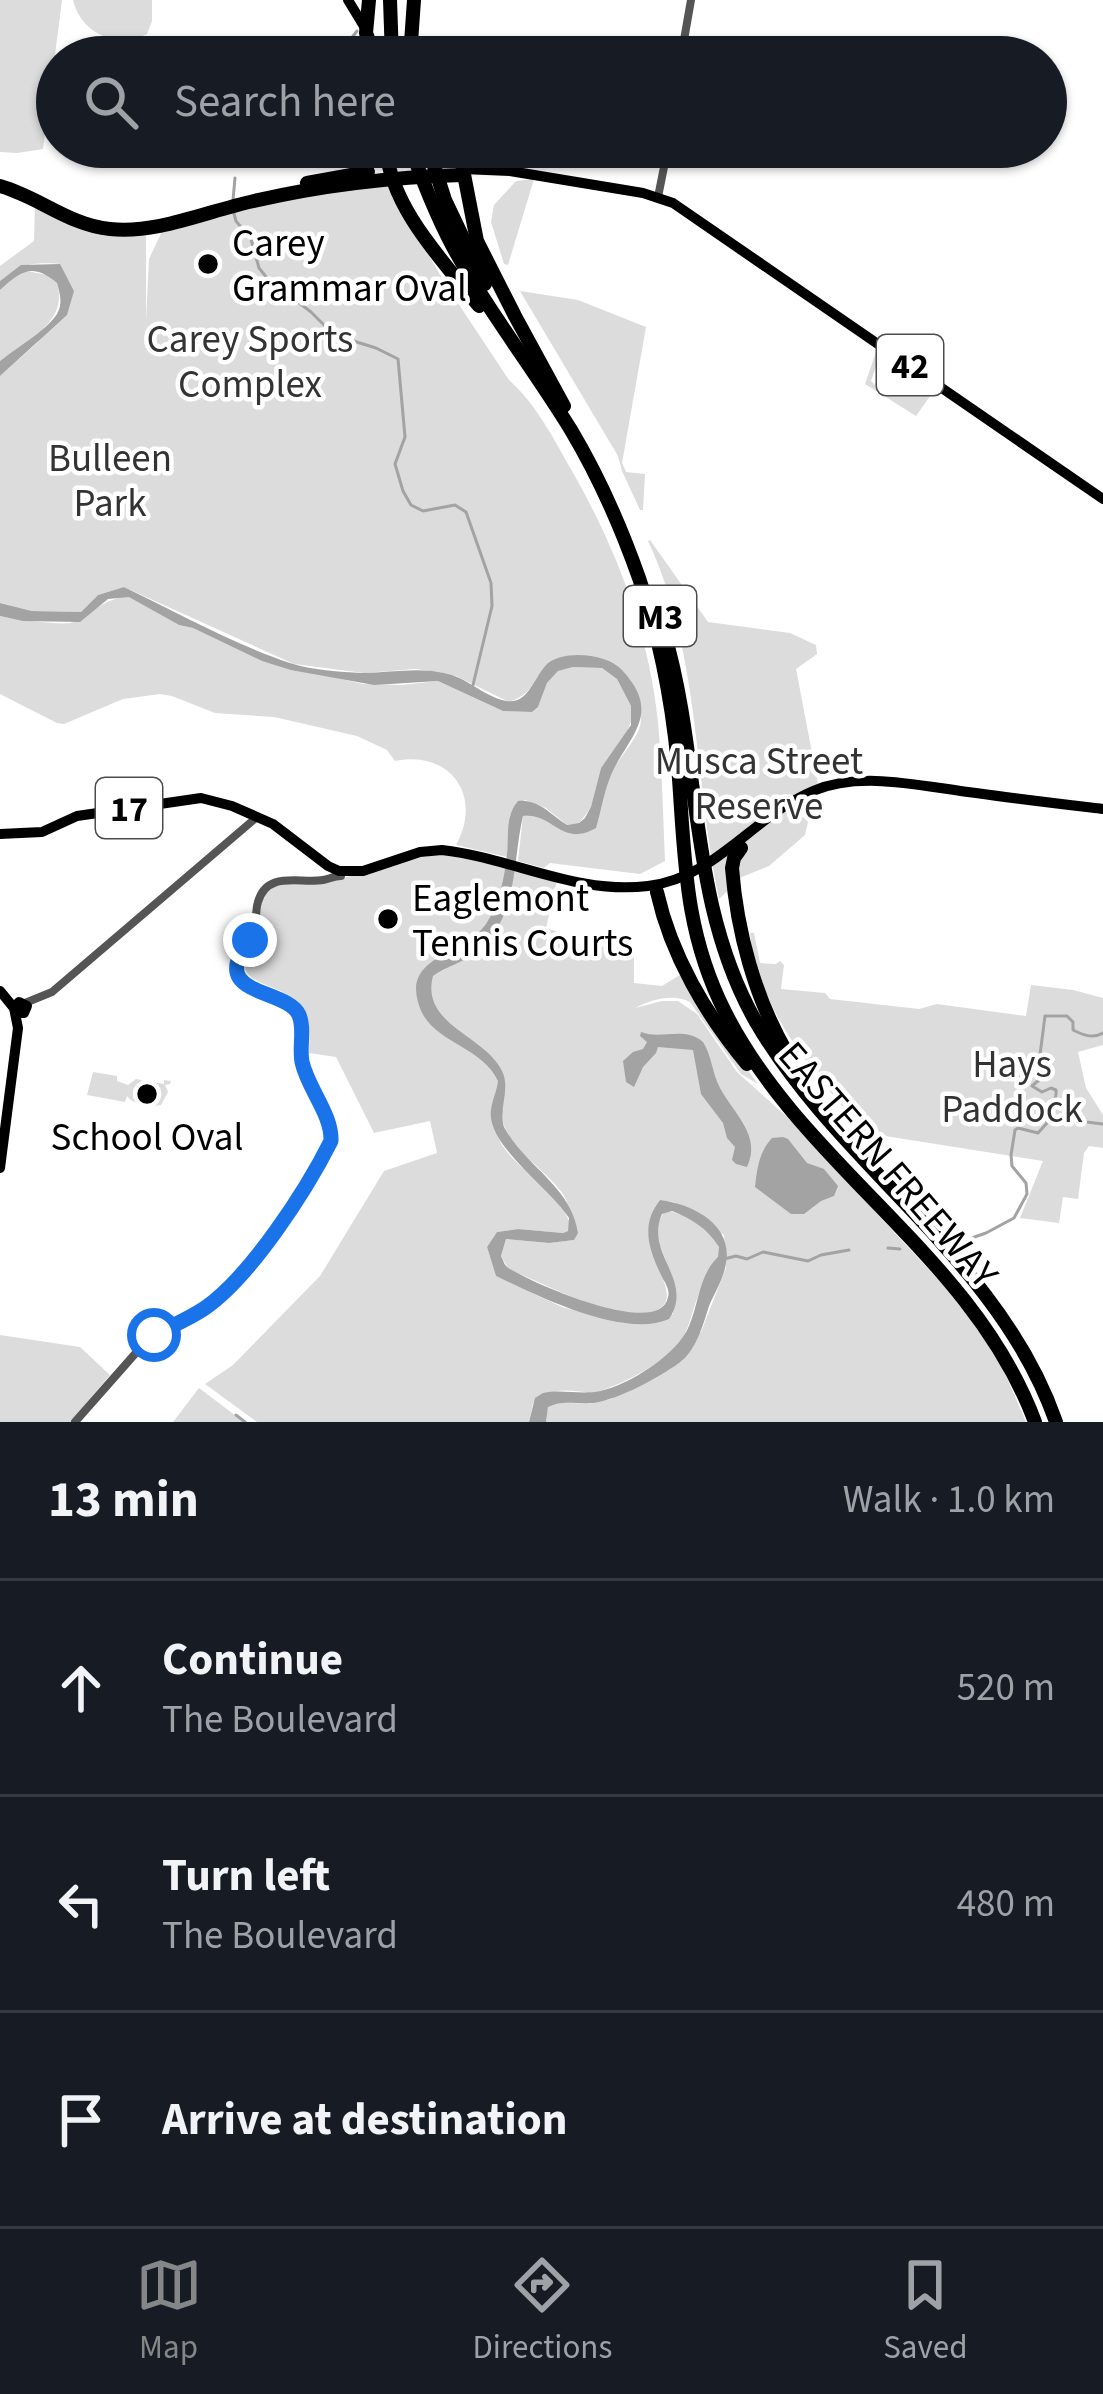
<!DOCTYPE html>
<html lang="en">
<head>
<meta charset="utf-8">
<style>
  :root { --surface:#171b24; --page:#20242c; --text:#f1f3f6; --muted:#9ea1a6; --line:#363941; --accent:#858687 }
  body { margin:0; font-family:"Source Sans 3",sans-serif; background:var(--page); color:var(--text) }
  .stop { position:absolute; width:36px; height:36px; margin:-27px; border:9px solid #1a73e8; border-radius:50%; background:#fff }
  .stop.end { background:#1a73e8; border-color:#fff; box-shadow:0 3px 12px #0008 }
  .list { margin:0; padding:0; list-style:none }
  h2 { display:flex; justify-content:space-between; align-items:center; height:156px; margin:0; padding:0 48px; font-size:51px }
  h2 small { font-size:39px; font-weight:400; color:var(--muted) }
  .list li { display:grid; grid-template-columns:78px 1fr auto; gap:36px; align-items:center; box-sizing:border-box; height:216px; padding:0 48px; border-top:3px solid var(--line) }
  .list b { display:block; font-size:45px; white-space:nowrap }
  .list p { margin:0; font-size:39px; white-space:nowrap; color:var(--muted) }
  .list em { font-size:39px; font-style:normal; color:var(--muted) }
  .icon { flex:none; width:66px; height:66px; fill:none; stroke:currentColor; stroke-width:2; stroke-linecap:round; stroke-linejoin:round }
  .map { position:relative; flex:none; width:1103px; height:1422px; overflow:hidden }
  .search { position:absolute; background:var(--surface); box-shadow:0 3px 9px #0004; left:36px; right:36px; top:36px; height:132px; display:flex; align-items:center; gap:30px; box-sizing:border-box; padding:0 42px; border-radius:66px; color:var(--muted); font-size:45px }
  .sheet { height:804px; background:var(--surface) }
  nav { display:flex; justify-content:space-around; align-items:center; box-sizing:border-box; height:168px; border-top:3px solid var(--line); background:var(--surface); font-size:33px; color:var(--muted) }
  nav a { display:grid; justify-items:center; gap:6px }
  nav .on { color:var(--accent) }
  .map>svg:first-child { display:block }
</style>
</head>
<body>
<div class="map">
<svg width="1103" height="1422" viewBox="0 0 1103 1422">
  <rect width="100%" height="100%" fill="#fff"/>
  <g fill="#dcdcdc">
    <polygon points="0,0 62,0 43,149 17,153 0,152"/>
    <path d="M73,0H152V21L147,34C117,49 81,34 73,0Z"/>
    <polygon points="534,179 508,265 504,264 491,222 494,205 516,181"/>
    <path d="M384,183L391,187L444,282L509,380C536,404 554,439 572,471C616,548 649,633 658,722C662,768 663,815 665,861L640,874L550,863L544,868L518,861L523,816C554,813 561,848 595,828C601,810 604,791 611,774C618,759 637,739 640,726C642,720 640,713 639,707C638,666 592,647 556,659C536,666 539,693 509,702L456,676L440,672L415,669L364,673L294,664L124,587L98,595L81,612L32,611L0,603V376L37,343L74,291L59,264C31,262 23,264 0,281V266L34,241L35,204L146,235V321L149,259L164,227L233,210Z"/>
    <path d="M27,271L47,275L57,283C69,322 27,340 0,361V290L19,273Z"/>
    <polygon points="520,291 578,300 646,327 622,463 626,472 645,474 643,510 640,510 622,471 618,456"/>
    <polygon points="877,349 881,352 871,381 875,385 886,355 935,389 916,416 865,384"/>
    <path d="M650,540L708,622L790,633L816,645L817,654L796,669L818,784L812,818H809L805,835L769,866L742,877L719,899C694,781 700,651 648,541Z"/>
    <path d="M123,597H130L179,625L193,628L262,661L363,684L402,685L438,681L503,711L532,712L538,707L547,683L558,671L573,667L602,668L617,679L631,706L633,716L627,732L601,768L591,808L579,823L567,825L546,808L525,800L510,815L507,857L456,845C483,796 451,750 395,761L387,750L357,736L274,717L215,713L172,696L160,694L123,699L64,724L57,723L0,694V616C11,619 60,625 70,623C85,620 99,601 123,597Z"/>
    <path d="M446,854L557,880L546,928L634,957V983L662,986L683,973L717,1028L758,1084L741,1074L690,1002C672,993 651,1000 635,1008L662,1001H678L697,1014L737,1072L787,1117L960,1303L1000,1362L1026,1422H546L548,1406L556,1402L589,1404L611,1399L701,1332L726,1268L724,1235L674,1202L660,1200C623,1245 691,1293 657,1310C621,1327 548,1284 514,1272L508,1268L501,1256L506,1239L548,1243L574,1240C572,1225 571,1206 563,1194C544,1167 504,1147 501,1112L492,1108C495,1119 496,1135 502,1145C521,1174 560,1190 570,1224L568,1231L563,1233L518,1229L497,1232L487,1247L496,1276L562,1307L624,1323L673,1314C672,1299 671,1285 668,1271C665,1246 647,1236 665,1211C684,1212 723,1231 719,1254C716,1269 703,1282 698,1296C690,1317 688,1338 670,1354C653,1367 616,1388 595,1392C582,1393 570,1389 558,1391C549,1392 540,1399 533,1403L529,1422H257L205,1384L233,1365L320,1276L384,1171L437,1153L430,1121L374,1133L336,1057L309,1053C309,1040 311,1024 306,1013C289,975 211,994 262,933L258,930C258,912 259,889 280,882C293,878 312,883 327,881C367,875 405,857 446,854Z"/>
    <path d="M750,933H754L760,963L776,964L780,961L784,965L781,989L825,993L830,999L919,1009L937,1004L1026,1016L1031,985L1073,990L1103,998V1045L1078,1052L1086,1088L1103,1115V1148L1089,1146L1084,1153L1078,1199L1063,1197L1059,1223L1020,1218L1043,1161L866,1133C816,1077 758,1011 750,933Z"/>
    <path d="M93,1072L117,1076V1081L128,1085L136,1079L164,1084V1080L171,1081L170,1084L165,1085L168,1092L161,1105C150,1107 133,1105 127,1096L125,1102L87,1095Z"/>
    <polygon points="0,1335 80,1347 110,1375 70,1422 0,1422"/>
    <polygon points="199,1388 244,1422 173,1422"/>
  </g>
  <g fill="#a3a3a3">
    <path d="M60,264L74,291L67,315L0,376V361C15,349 47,330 57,314C63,304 60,294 57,283C32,262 21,271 0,290V281L21,265Z"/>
    <path d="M124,587C178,613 233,644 290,663C312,670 340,672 362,673C390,673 417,667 444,673C466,677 481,694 502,700C528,708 533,678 547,664C564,649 608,654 622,670C663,714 629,735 611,775C604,792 601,811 596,828C561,848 554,813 523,816C512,862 519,919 476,952C463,963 446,966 433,976C420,1025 485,1035 502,1071C511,1089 498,1109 504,1127C526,1167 571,1186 578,1233L574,1240L549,1243L506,1239L501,1256C505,1264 504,1266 512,1270C533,1283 660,1340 668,1297C670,1291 666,1284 663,1279C650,1252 639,1226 660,1200C692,1204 733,1224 726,1263C724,1278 715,1292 709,1306C703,1325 696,1351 679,1363C658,1378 619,1399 594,1403C578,1405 563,1399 548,1407L546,1422H529L535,1398L543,1393C562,1389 581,1395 600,1391C629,1385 678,1354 689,1326C699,1303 699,1275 718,1257L719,1247C707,1228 692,1219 672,1211L662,1214C644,1254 695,1280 669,1319C624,1339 538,1296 496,1276L487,1247L497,1232L518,1229L563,1233L568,1231L569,1218C550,1188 486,1145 491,1110C492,1100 497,1091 498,1081C482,1046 433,1043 420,1008C400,955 463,957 486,924C499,905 505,876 507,854C509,835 505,816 518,801C539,799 551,815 567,825L579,823L585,818L591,807L601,768L631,725V706L617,679L602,668L573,667L558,671L547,683L538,707L532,712L503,711L438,681L374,685L291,670L262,661L193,628L179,625L129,597L108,599L80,622L23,621L0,616V603L32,611L81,612L98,595Z"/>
    <path d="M641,1032C662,1040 684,1026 703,1042C712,1056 712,1073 720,1088C734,1114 762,1136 747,1167L736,1164L732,1160L735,1147L727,1138L723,1123L701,1094L693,1050L658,1047L656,1053L643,1067L634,1087L626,1082L623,1061L633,1052L643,1049L647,1042L640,1036Z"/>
    <path d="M783,1137L788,1139L807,1163L824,1169L838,1186L834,1196L821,1201L804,1214H791L755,1187C757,1169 759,1152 772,1138Z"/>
  </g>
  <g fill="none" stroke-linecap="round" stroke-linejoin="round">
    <g stroke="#a3a3a3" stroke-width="3">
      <polyline points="337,57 357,31"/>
      <polyline points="238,164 239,147"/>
      <polyline points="233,200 235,178"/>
      <polyline points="233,210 236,221 251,239 259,268 267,278 311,312 334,335 376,348 398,359 405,437 395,464 403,491 411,505 423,511 455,505 466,512 491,583 492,606 473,685"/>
      <polyline points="1046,1113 1062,1119 1103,1124"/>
      <path d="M960,1242L986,1233L1014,1218L1027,1194L1026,1183L1012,1166L1011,1155L1015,1130L1018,1128L1038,1133L1047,1123L1043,1111C1050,1102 1057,1104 1056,1090L1051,1088L1042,1092L1032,1086L1047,1073L1040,1055L1045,1016H1067L1073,1022V1030C1083,1035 1092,1039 1103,1033"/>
      <polyline points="888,1248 900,1249"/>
      <polyline points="724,1259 736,1256 747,1259 763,1252 808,1261 821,1255 849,1250"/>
      <polyline points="236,1415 245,1422"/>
    </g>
    <g stroke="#555" stroke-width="8">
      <polyline points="681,57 691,0"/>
      <polyline points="658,197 668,147"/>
      <polyline points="25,1003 52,992 257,817"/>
      <path d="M75,1422L149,1338L208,1307L241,1273L274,1235L329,1146C336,1124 312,1090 304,1068C298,1050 307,1029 297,1013C285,991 255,1002 243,980C233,963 243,952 251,938C259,926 254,914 258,902C267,870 300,884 323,880C329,879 334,876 341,876"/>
    </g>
    <g stroke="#000" stroke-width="10">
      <polyline points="348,0 365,28"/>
      <polyline points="463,169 510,171 643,193 673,203 1103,499"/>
      <path d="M0,834L42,832L77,816L201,798L232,806L273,824L328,866L339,871H363L420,852L442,850C512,858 577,895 648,886C716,878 753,816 813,791C862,770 924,787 976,793C1018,799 1061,804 1103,809"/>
      <polyline points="0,991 14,1008 18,1028 0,1168"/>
      <polyline points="14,1008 19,1002 27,1006 24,1013 16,1013"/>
    </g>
    <g stroke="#000" stroke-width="14">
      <polyline points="369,0 366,33 375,57"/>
      <polyline points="390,0 392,57"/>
      <polyline points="410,57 414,0"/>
      <path d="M386,147C390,207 443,261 479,306"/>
      <path d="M410,147C423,181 436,215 453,247C488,311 533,368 571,430C599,477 621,527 639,578C660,638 672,702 678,765C685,855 683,929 725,1012C804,1168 973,1255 1035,1422"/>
      <polyline points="428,147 445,200 485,284"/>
      <polyline points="455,147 461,159 477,241 515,316 564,406"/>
      <polyline points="307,183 368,172"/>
      <path d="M0,186C39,197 69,225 110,229C158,234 207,211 254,201C323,185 392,177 463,175"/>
      <path d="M664,632C702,761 687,901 756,1022C841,1168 999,1258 1056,1422"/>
      <path d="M741,848L734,858L732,868C737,932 755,998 787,1053"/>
      <path d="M657,892C671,955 706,1015 747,1064"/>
    </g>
  </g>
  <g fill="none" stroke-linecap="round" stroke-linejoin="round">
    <path stroke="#1a73e8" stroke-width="15" d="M154,1335C171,1326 189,1319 205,1308C250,1277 306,1191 331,1141C332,1114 308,1089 302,1062C299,1047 305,1029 299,1015C286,987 205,997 250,940"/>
  </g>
  <g fill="#000" stroke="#fff" stroke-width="4.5">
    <circle cx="208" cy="264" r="12"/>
    <circle cx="388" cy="919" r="12"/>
    <circle cx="147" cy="1094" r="12"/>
  </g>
  <g text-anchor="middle" stroke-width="9" stroke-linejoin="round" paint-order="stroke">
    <g fill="#fff" stroke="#4c4c4c" stroke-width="3">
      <rect x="877" y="335" width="66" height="60" rx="9"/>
      <rect x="624" y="586" width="72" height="60" rx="9"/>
      <rect x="96" y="778" width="66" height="60" rx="9"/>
    </g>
    <g font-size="36" font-weight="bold" fill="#000">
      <text x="910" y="378">42</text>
      <text x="660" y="629">M3</text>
      <text x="129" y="821">17</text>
    </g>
    <g font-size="39" fill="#000" stroke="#fff" text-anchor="start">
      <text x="232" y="256">Carey<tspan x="232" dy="45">Grammar Oval</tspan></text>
      <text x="412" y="911">Eaglemont<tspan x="412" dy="45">Tennis Courts</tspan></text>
      <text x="147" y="1150" text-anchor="middle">School Oval</text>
    </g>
    <g font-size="39" fill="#333" stroke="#fff">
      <text x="250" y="352">Carey Sports<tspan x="250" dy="45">Complex</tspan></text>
      <text x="110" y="471">Bulleen<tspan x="110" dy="45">Park</tspan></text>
      <text x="759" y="774">Musca Street<tspan x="759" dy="45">Reserve</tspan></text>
      <text x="1012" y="1077">Hays<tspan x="1012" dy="45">Paddock</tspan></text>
    </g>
    <g font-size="39" fill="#000" stroke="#fff">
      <text transform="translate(889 1164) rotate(49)" y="14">EASTERN FREEWAY</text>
    </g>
  </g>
</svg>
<div class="stop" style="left:154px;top:1335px"></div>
<div class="stop end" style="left:250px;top:940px"></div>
<div class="search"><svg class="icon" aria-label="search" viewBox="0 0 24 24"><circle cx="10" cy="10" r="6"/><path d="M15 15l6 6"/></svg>Search here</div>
</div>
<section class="sheet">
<h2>13 min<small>Walk · 1.0 km</small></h2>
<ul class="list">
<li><svg class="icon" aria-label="ahead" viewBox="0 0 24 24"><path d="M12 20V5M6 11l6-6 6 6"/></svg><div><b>Continue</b><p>The Boulevard</p></div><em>520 m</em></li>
<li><svg class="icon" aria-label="left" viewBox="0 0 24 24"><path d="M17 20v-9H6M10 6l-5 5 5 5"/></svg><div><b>Turn left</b><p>The Boulevard</p></div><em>480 m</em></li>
<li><svg class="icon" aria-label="arrive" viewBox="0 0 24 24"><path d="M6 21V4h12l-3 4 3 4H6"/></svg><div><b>Arrive at destination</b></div></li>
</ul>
</section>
<nav>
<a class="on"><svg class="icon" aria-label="map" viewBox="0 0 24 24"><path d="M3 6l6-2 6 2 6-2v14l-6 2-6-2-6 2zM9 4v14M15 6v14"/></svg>Map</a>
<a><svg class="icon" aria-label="directions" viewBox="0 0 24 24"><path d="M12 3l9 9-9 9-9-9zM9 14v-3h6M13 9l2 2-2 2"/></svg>Directions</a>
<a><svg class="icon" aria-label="saved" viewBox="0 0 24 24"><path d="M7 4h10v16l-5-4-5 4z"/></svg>Saved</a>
</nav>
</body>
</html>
